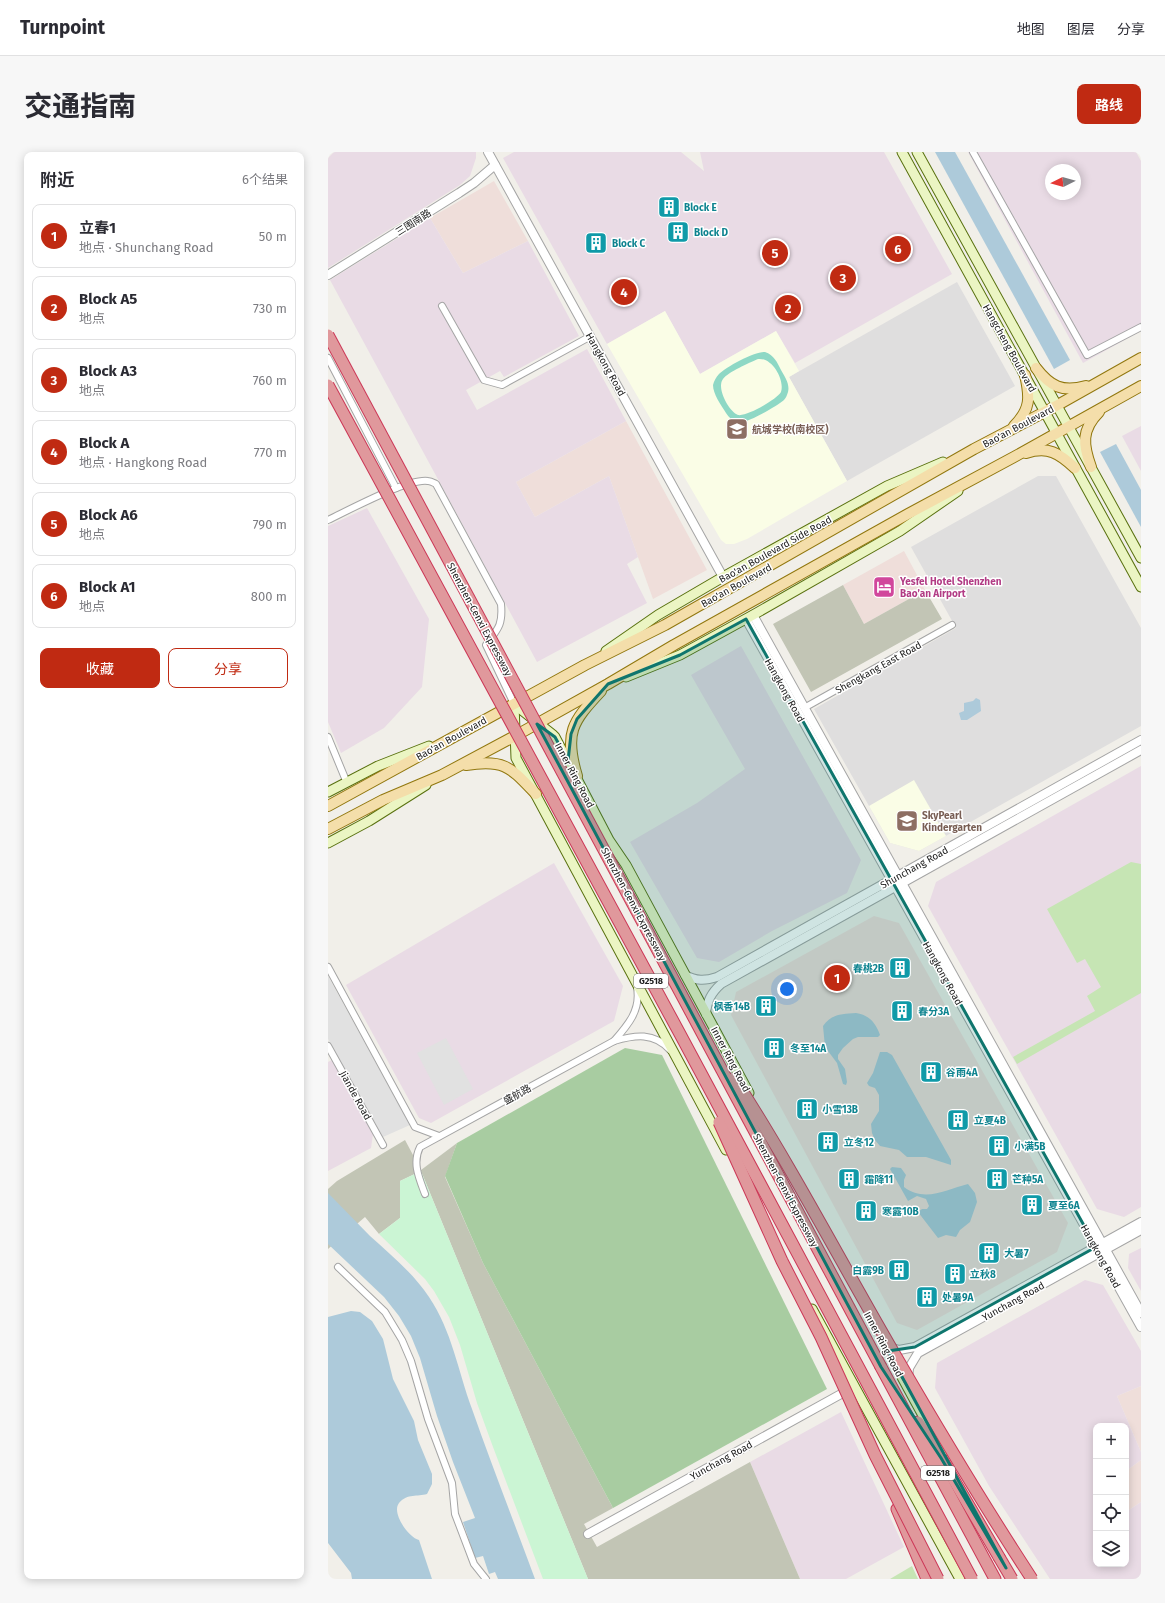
<!DOCTYPE html>
<html lang="zh">
<head>
<meta charset="utf-8">
<style>
  :root { --surface:#fff; --page:#f7f7f7; --text:#2b2b33; --muted:#7c7c81; --line:#e1e1e2; --accent:#c02a12 }
  body { margin:0; font-family:"Fira Sans","Noto Sans SC",sans-serif; background:var(--page); color:var(--text) }
  .controls { position:absolute; right:12px; bottom:12px; display:grid; overflow:hidden; border-radius:8px; box-shadow:0 2px 10px #0003 }
  .controls button { width:36px; height:36px; display:grid; place-items:center; padding:0; border:0; border-bottom:1px solid var(--line); background:var(--surface); color:var(--text); font:20px sans-serif }
  .compass { position:absolute; left:717px; top:12px; width:36px; height:36px; border-radius:50%; background:var(--surface); box-shadow:0 2px 10px #0003; rotate:265deg }
  .you { position:absolute; left:459px; top:837px; width:14px; height:14px; margin:-10px; border:3px solid #fff; border-radius:50%; background:#1a73e8; box-shadow:0 0 0 6px #1a73e833 }
  .badge { display:grid; place-items:center; width:26px; height:26px; border-radius:50%; background:var(--accent); color:#fff; font-size:13px; font-weight:700 }
  .pin { position:absolute; translate:-50% -50%; border:2px solid #fff; box-shadow:0 1px 4px #0006 }
  .list { margin:0; padding:0; list-style:none }
  h2 { display:flex; justify-content:space-between; align-items:center; height:52px; margin:0; padding:0 16px; font-size:17px }
  h2 small { font-size:13px; font-weight:400; color:var(--muted) }
  .list li { display:grid; grid-template-columns:26px 1fr auto; gap:12px; align-items:center; box-sizing:border-box; height:64px; margin:0 8px 8px; padding:0 8px; border:1px solid var(--line); border-radius:8px }
  .list b { display:block; font-size:15px; white-space:nowrap }
  .list p { margin:0; font-size:13px; white-space:nowrap; color:var(--muted) }
  .list em { font-size:13px; font-style:normal; color:var(--muted) }
  .actions { display:flex; gap:8px; padding:12px 16px }
  .actions a { flex:1; padding:9px 0; border:1px solid var(--accent); border-radius:8px; text-align:center; font-size:14px; color:var(--accent) }
  .actions .main { background:var(--accent); color:#fff }
  .icon { flex:none; width:22px; height:22px; fill:none; stroke:currentColor; stroke-width:2; stroke-linecap:round; stroke-linejoin:round }
  .map { position:relative; flex:none; width:813px; height:1427px; overflow:hidden; border-radius:8px }
  header { display:flex; align-items:center; gap:24px; box-sizing:border-box; height:56px; padding:0 20px; background:var(--surface); border-bottom:1px solid var(--line) }
  header strong { font-size:19px }
  nav { display:flex; gap:22px; margin-inline-start:auto; font-size:14px }
  .intro { display:flex; align-items:center; justify-content:space-between; box-sizing:border-box; height:96px; padding:0 24px }
  h1 { margin:0; font-size:28px }
  .button { padding:10px 18px; border-radius:8px; background:var(--accent); color:#fff; font-size:14px; font-weight:700 }
  main { display:flex; gap:24px; padding:0 24px }
  aside { flex:1; background:var(--surface); border-radius:8px; box-shadow:0 2px 10px #0003 }
  .map>svg:first-child { display:block }
</style>
</head>
<body>
<header>
<strong>Turnpoint</strong>
<nav><a>地图</a><a>图层</a><a>分享</a></nav>
</header>
<div class="intro"><h1>交通指南</h1><a class="button">路线</a></div>
<main>
<aside>
<h2>附近<small>6个结果</small></h2>
<ul class="list">
<li><span class="badge">1</span><div><b>立春1</b><p>地点 · Shunchang Road</p></div><em>50 m</em></li>
<li><span class="badge">2</span><div><b>Block A5</b><p>地点</p></div><em>730 m</em></li>
<li><span class="badge">3</span><div><b>Block A3</b><p>地点</p></div><em>760 m</em></li>
<li><span class="badge">4</span><div><b>Block A</b><p>地点 · Hangkong Road</p></div><em>770 m</em></li>
<li><span class="badge">5</span><div><b>Block A6</b><p>地点</p></div><em>790 m</em></li>
<li><span class="badge">6</span><div><b>Block A1</b><p>地点</p></div><em>800 m</em></li>
</ul>
<div class="actions"><a class="main">收藏</a><a>分享</a></div>
</aside>
<div class="map">
<svg width="813" height="1427" viewBox="0 0 813 1427">
  <rect width="100%" height="100%" fill="#f1efe9"/>
  <g fill="#dfdede">
    <polygon points="629,130 687,234 519,329 461,225"/>
    <polygon points="710,324 728,324 813,476 813,574 591,699 562,691 486,557 628,476 583,395"/>
  </g>
  <g fill="#efdeda">
    <polygon points="166,29 200,89 135,121 102,66"/>
    <polygon points="298,269 379,418 325,447 281,324 207,365 188,330"/>
    <polygon points="576,399 597,438 536,472 515,433"/>
    <polygon points="546,764 571,771 740,1071 729,1100 589,1178 569,1171 403,863 408,840"/>
    <polygon points="813,1234 813,1300 789,1244"/>
    <polygon points="813,1308 813,1350 798,1360 798,1319"/>
  </g>
  <g fill="#e9dbe5" fill-rule="evenodd">
    <polygon points="6,0 148,0 148,6 142,24 132,33 0,116 0,6"/>
    <polygon points="186,0 353,0 376,19 372,0 556,0 624,122 467,211 448,179 372,222 337,159 279,192 175,6"/>
    <path d="M640,0H808L813,9V179L755,211ZM723,18H747V42H723Z"/>
    <polygon points="102,66 135,121 200,89 251,184 176,225 172,219 138,238 149,258 259,197 298,269 188,330 207,365 281,324 310,405 299,412 319,451 209,510 2,128"/>
    <polygon points="813,274 813,319 794,284"/>
    <polygon points="39,356 101,467 94,535 56,576 13,601 0,570 0,374"/>
    <polygon points="413,494 533,708 519,741 444,779 391,810 369,806 302,690 369,651 417,617 363,523"/>
    <polygon points="813,614 813,1055 796,1065 769,1057 600,754 608,730"/>
    <polygon points="226,711 295,834 286,869 103,971 91,966 18,833"/>
    <polygon points="4,908 45,982 43,996 0,1019 0,910"/>
    <polygon points="813,1096 813,1139 800,1116 801,1102"/>
    <polygon points="757,1128 775,1133 813,1199 813,1234 789,1244 813,1300 813,1308 798,1319 798,1274 768,1274 768,1412 798,1412 798,1360 813,1350 813,1427 722,1427 661,1334 607,1236 609,1211"/>
    <polygon points="513,1260 576,1395 518,1427 472,1427 422,1310"/>
  </g>
  <g fill="#fafde6">
    <polygon points="337,159 372,222 448,179 471,219 461,225 519,329 419,387 406,392 398,392 393,388 279,192"/>
    <polygon points="586,628 618,684 591,699 562,691 541,654"/>
  </g>
  <g fill="#c2c5b5">
    <polygon points="515,433 536,472 597,438 614,467 483,540 445,472"/>
    <polygon points="77,988 93,1018 129,991 117,1025 155,1111 285,1356 256,1372 269,1395 422,1310 472,1427 260,1427 93,1019 72,1029 72,1066 51,1082 37,1065 0,1097 0,1037 9,1029"/>
  </g>
  <g fill="#c6e5b4">
    <polygon points="803,710 813,712 813,841 689,912 685,905 767,859 759,844 773,835 757,807 749,811 719,757"/>
    <polygon points="584,1414 590,1427 562,1427"/>
  </g>
  <polygon fill="#a8cca1" points="297,896 334,903 499,1237 285,1356 155,1111 117,1024 129,991"/>
  <polygon fill="#cbf5d4" points="93,1019 260,1427 215,1427 165,1295 149,1251 132,1193 121,1165 106,1139 97,1127 51,1082 72,1066 72,1029"/>
  <path fill="#8ed8c5" fill-rule="evenodd" d="M437,200C446,203 449,210 453,218C457,225 462,232 460,240C459,243 458,246 456,248C449,254 420,271 412,270C406,270 401,266 398,261C393,253 385,242 385,233C386,229 388,225 391,222C398,215 427,199 437,200ZM430,207C444,205 457,228 453,240C449,247 419,265 410,263C401,260 388,236 395,227C400,220 421,211 430,207Z"/>
  <g fill="#e1e1e1">
    <polygon points="0,824 82,973 55,985 0,887"/>
    <polygon points="118,886 145,937 116,953 89,901"/>
  </g>
  <g fill="#adcada">
    <polygon points="607,0 627,0 742,208 726,217"/>
    <polygon points="788,292 813,338 813,375 772,300"/>
    <polygon points="648,546 652,548 653,559 639,568 633,568 631,561 636,559 636,551 645,549"/>
    <path d="M528,861C541,863 548,871 552,883L550,885H530L525,887L515,896L510,903V907L517,917L519,930L518,933L515,932L509,911L497,895L495,874C503,862 514,862 528,861Z"/>
    <polygon points="552,900 559,900 564,903 623,1008 623,1013 598,1005 579,1005 571,998 552,994 547,988 544,981 543,972 551,959 551,943 547,936 541,934 539,931 545,921"/>
    <path d="M564,1015L573,1016L578,1023L576,1028V1035C597,1051 619,1037 640,1032L647,1041L649,1050L642,1070L632,1078L628,1085L618,1083L610,1086L590,1060L594,1057H599L601,1054L598,1047L589,1044L580,1049L562,1017Z"/>
    <path d="M0,1041C14,1055 28,1070 42,1084C63,1103 85,1121 101,1145C124,1179 130,1219 144,1257C164,1314 186,1370 207,1427H170L167,1420L161,1422L155,1404L147,1406L135,1370L147,1366L125,1310L109,1264L92,1206L83,1184L71,1164L56,1145L0,1092Z"/>
    <path d="M23,1159L32,1160L44,1169L55,1187L65,1227L86,1269L90,1288L104,1322V1332L99,1342C89,1345 80,1341 71,1351C63,1361 81,1386 91,1388L104,1427H24L23,1421L0,1391V1165Z"/>
  </g>
  <g fill="none" stroke-linecap="round" stroke-linejoin="round">
    <g stroke="#a5a5a5" stroke-width="8">
      <g id="minor">
        <polyline points="645,0 759,203 813,175"/>
        <polyline points="114,154 156,228 174,233 263,184"/>
        <polyline points="0,206 68,336"/>
        <path d="M0,368C21,358 80,326 100,329C103,329 106,331 108,332L173,452C175,473 170,477 158,493L186,552"/>
        <polyline points="476,556 624,473"/>
        <polyline points="0,585 19,631"/>
        <polyline points="0,815 87,975 111,984"/>
        <path d="M286,889C300,873 313,858 309,836"/>
        <polyline points="0,894 55,993"/>
        <path d="M97,1042C91,1026 84,1011 92,995L286,889C307,883 326,880 342,898"/>
        <polyline points="10,1115 57,1160 74,1188 83,1209 100,1267 124,1331 127,1362 146,1412 158,1427"/>
      </g>
    </g>
    <g stroke="#a5a5a5" stroke-width="10">
      <g id="tertiary">
        <polyline points="160,0 395,425"/>
        <polyline points="0,123 131,41 146,31 167,13"/>
        <polyline points="425,463 813,1161"/>
        <polyline points="418,467 813,1175"/>
        <path d="M357,823C368,829 377,829 389,825L813,588"/>
        <path d="M378,862C379,849 383,841 393,832L813,598"/>
        <polyline points="561,1195 571,1198 587,1195 813,1070"/>
        <polyline points="580,1227 581,1216 590,1201 813,1078"/>
        <polyline points="260,1382 522,1237"/>
      </g>
    </g>
    <g stroke="#59710f" stroke-width="11">
      <g id="secondary">
        <polyline points="574,0 813,435"/>
        <polyline points="589,0 813,406"/>
        <polyline points="278,499 330,463 395,425 559,334 615,310"/>
        <polyline points="298,525 352,503 425,463 572,379 630,339"/>
        <polyline points="186,552 224,582 227,585 281,688 298,713 421,941"/>
        <polyline points="186,552 188,606 398,998"/>
        <polyline points="0,640 50,614 101,594"/>
        <polyline points="0,691 41,669 98,633"/>
        <polyline points="484,1157 632,1427"/>
        <polyline points="574,1225 615,1300"/>
      </g>
    </g>
    <g stroke="#91770e" stroke-width="12">
      <g id="primary">
        <path d="M708,216C722,234 734,241 758,234"/>
        <path d="M686,274C703,257 702,245 697,223"/>
        <path d="M698,301C720,294 731,301 747,316"/>
        <path d="M763,315C755,293 753,278 771,260"/>
        <path d="M138,613C177,607 182,615 208,642"/>
        <path d="M249,624C236,581 244,570 273,539"/>
        <polyline points="0,654 257,513 337,473 646,297 728,254 813,206"/>
        <polyline points="0,677 55,648 114,623 187,584 280,532 346,493 580,362 686,305 813,234"/>
      </g>
    </g>
    <g stroke="#cc3857" stroke-width="13">
      <g id="motorway">
        <polyline points="553,1215 667,1427"/>
        <polyline points="590,1270 613,1306 671,1405"/>
        <polyline points="569,1357 599,1427"/>
      </g>
    </g>
    <use href="#minor" stroke="#fff" stroke-width="6"/>
    <use href="#tertiary" stroke="#fff" stroke-width="8"/>
    <use href="#secondary" stroke="#ebf5c3" stroke-width="9"/>
    <use href="#primary" stroke="#f4deaa" stroke-width="10"/>
    <use href="#motorway" stroke="#e0989c" stroke-width="11"/>
    <g stroke="#cc3857" stroke-width="13" stroke-linecap="butt">
      <g id="motorway-bridge">
        <polyline points="0,183 553,1215"/>
        <polyline points="0,233 352,882 644,1427"/>
        <path d="M406,926C465,1017 515,1114 570,1208C613,1282 657,1355 704,1427"/>
        <polyline points="391,970 454,1109 493,1185 547,1303 610,1427"/>
        <polyline points="671,1405 684,1427"/>
      </g>
    </g>
    <use href="#motorway-bridge" stroke="#e0989c" stroke-width="11"/>
  </g>
  <path fill="#0f766e" fill-opacity="0.2" stroke="#0f766e" stroke-width="3" stroke-linejoin="round" d="M418,467L768,1095L587,1195L560,1199L678,1416L613,1306L553,1215L209,572L227,585L240,609L243,582L249,567L280,532L352,503Z"/>
  <defs>
    <g id="building-square" transform="scale(1.15)"><rect x="-9" y="-9" width="18" height="18" rx="4" fill="#0f9aa8" stroke="#fff"/><path d="M-4-6H4V6H1V3H-1V6H-4ZM-2.5-4.3h1.7v1.8h-1.7ZM.8-4.3h1.7v1.8H.8ZM-2.5-1h1.7V.8h-1.7ZM.8-1h1.7V.8H.8Z" fill="#fff"/></g>
    <g id="school-square" transform="scale(1.15)"><rect x="-9" y="-9" width="18" height="18" rx="4" fill="#8d6e63" stroke="#fff"/><path d="M0-5L7-2L0 1L-7-2ZM-4 1L0 2.5L4 1V4Q0 6-4 4Z" fill="#fff"/></g>
    <g id="hotel-square" transform="scale(1.15)"><rect x="-9" y="-9" width="18" height="18" rx="4" fill="#d1479c" stroke="#fff"/><path d="M-6-4.5h1.5V1H6V5H4.5V3h-9V5H-6ZM-4 0a1.8 1.8 0 1 1 3.6 0ZM.5 0V-2.5h3Q6-2.5 6 0Z" fill="#fff"/></g>
  </defs>
  <g fill-rule="evenodd">
    <use href="#building-square" x="341" y="55"/>
    <use href="#building-square" x="350" y="80"/>
    <use href="#building-square" x="268" y="91"/>
    <use href="#school-square" x="409" y="277"/>
    <use href="#hotel-square" x="556" y="435"/>
    <use href="#school-square" x="579" y="669"/>
    <use href="#building-square" x="572" y="816"/>
    <use href="#building-square" x="438" y="854"/>
    <use href="#building-square" x="574" y="859"/>
    <use href="#building-square" x="446" y="896"/>
    <use href="#building-square" x="603" y="920"/>
    <use href="#building-square" x="479" y="957"/>
    <use href="#building-square" x="630" y="968"/>
    <use href="#building-square" x="500" y="990"/>
    <use href="#building-square" x="671" y="994"/>
    <use href="#building-square" x="521" y="1027"/>
    <use href="#building-square" x="669" y="1027"/>
    <use href="#building-square" x="704" y="1053"/>
    <use href="#building-square" x="538" y="1059"/>
    <use href="#building-square" x="661" y="1101"/>
    <use href="#building-square" x="571" y="1118"/>
    <use href="#building-square" x="627" y="1122"/>
    <use href="#building-square" x="599" y="1145"/>
  </g>
  <g text-anchor="middle" stroke-width="3" stroke-linejoin="round" paint-order="stroke">
    <g fill="#fff" stroke="#646464" stroke-width="1">
      <rect x="306" y="822" width="34" height="14" rx="3"/>
      <rect x="593" y="1314" width="34" height="14" rx="3"/>
    </g>
    <g font-size="9" font-weight="bold" fill="#212121">
      <text x="323" y="832">G2518</text>
      <text x="610" y="1324">G2518</text>
    </g>
    <g font-size="10" font-weight="bold" fill="#0d838f" stroke="#fff" text-anchor="start">
      <text x="356" y="59">Block E</text>
      <text x="366" y="84">Block D</text>
      <text x="284" y="95">Block C</text>
      <text x="556" y="820" text-anchor="end">春桃2B</text>
      <text x="422" y="858" text-anchor="end">枫香14B</text>
      <text x="590" y="863">春分3A</text>
      <text x="462" y="900">冬至14A</text>
      <text x="618" y="924">谷雨4A</text>
      <text x="494" y="961">小雪13B</text>
      <text x="646" y="972">立夏4B</text>
      <text x="516" y="994">立冬12</text>
      <text x="686" y="998">小满5B</text>
      <text x="536" y="1031">霜降11</text>
      <text x="684" y="1031">芒种5A</text>
      <text x="720" y="1057">夏至6A</text>
      <text x="554" y="1063">寒露10B</text>
      <text x="676" y="1105">大暑7</text>
      <text x="556" y="1122" text-anchor="end">白露9B</text>
      <text x="642" y="1126">立秋8</text>
      <text x="614" y="1149">处暑9A</text>
    </g>
    <g font-size="10" fill="#212121" stroke="#fff">
      <text transform="translate(85 70) rotate(-32)" y="4">三围南路</text>
      <text transform="translate(682 196) rotate(61)" y="4">Hangcheng Boulevard</text>
      <text transform="translate(278 212) rotate(61)" y="4">Hangkong Road</text>
      <text transform="translate(690 274) rotate(-28)" y="4">Bao'an Boulevard</text>
      <text transform="translate(447 397) rotate(-29)" y="4">Bao'an Boulevard Side Road</text>
      <text transform="translate(408 433) rotate(-29)" y="4">Bao'an Boulevard</text>
      <text transform="translate(152 467) rotate(62)" y="4">Shenzhen-Cenxi Expressway</text>
      <text transform="translate(550 515) rotate(-29)" y="4">Shengkang East Road</text>
      <text transform="translate(457 538) rotate(61)" y="4">Hangkong Road</text>
      <text transform="translate(123 586) rotate(-29)" y="4">Bao'an Boulevard</text>
      <text transform="translate(247 623) rotate(62)" y="4">Inner Ring Road</text>
      <text transform="translate(586 715) rotate(-29)" y="4">Shunchang Road</text>
      <text transform="translate(306 752) rotate(62)" y="4">Shenzhen-Cenxi Expressway</text>
      <text transform="translate(615 821) rotate(61)" y="4">Hangkong Road</text>
      <text transform="translate(403 907) rotate(62)" y="4">Inner Ring Road</text>
      <text transform="translate(189 942) rotate(-29)" y="4">盛航路</text>
      <text transform="translate(28 943) rotate(61)" y="4">Jiande Road</text>
      <text transform="translate(458 1038) rotate(62)" y="4">Shenzhen-Cenxi Expressway</text>
      <text transform="translate(773 1104) rotate(61)" y="4">Hangkong Road</text>
      <text transform="translate(685 1149) rotate(-29)" y="4">Yunchang Road</text>
      <text transform="translate(556 1192) rotate(62)" y="4">Inner Ring Road</text>
      <text transform="translate(393 1308) rotate(-29)" y="4">Yunchang Road</text>
    </g>
    <g font-size="10" font-weight="bold" fill="#785e54" stroke="#fff" text-anchor="start">
      <text x="424" y="281">航城学校(南校区)</text>
      <text x="594" y="667">SkyPearl<tspan x="594" dy="12">Kindergarten</tspan></text>
    </g>
    <g font-size="10" font-weight="bold" fill="#b23c85" stroke="#fff" text-anchor="start">
      <text x="572" y="433">Yesfel Hotel Shenzhen<tspan x="572" dy="12">Bao’an Airport</tspan></text>
    </g>
  </g>
</svg>
<div class="controls">
<button>+</button>
<button>−</button>
<button><svg class="icon" aria-label="locate" viewBox="0 0 24 24"><circle cx="12" cy="12" r="6"/><path d="M12 2v4M12 18v4M2 12h4M18 12h4"/></svg></button>
<button><svg class="icon" aria-label="layers" viewBox="0 0 24 24"><path d="M12 4l9 5-9 5-9-5zM3 14l9 5 9-5"/></svg></button>
</div>
<svg class="compass" viewBox="-18 -18 36 36"><path d="M0-13l5 13h-10z" fill="#e53935"/><path d="M0 13l5-13h-10z" fill="#7c7c81"/></svg>
<div class="you"></div>
<div class="pin badge" style="left:509px;top:826px">1</div>
<div class="pin badge" style="left:460px;top:156px">2</div>
<div class="pin badge" style="left:515px;top:126px">3</div>
<div class="pin badge" style="left:296px;top:140px">4</div>
<div class="pin badge" style="left:447px;top:101px">5</div>
<div class="pin badge" style="left:570px;top:97px">6</div>
</div>
</main>
</body>
</html>
